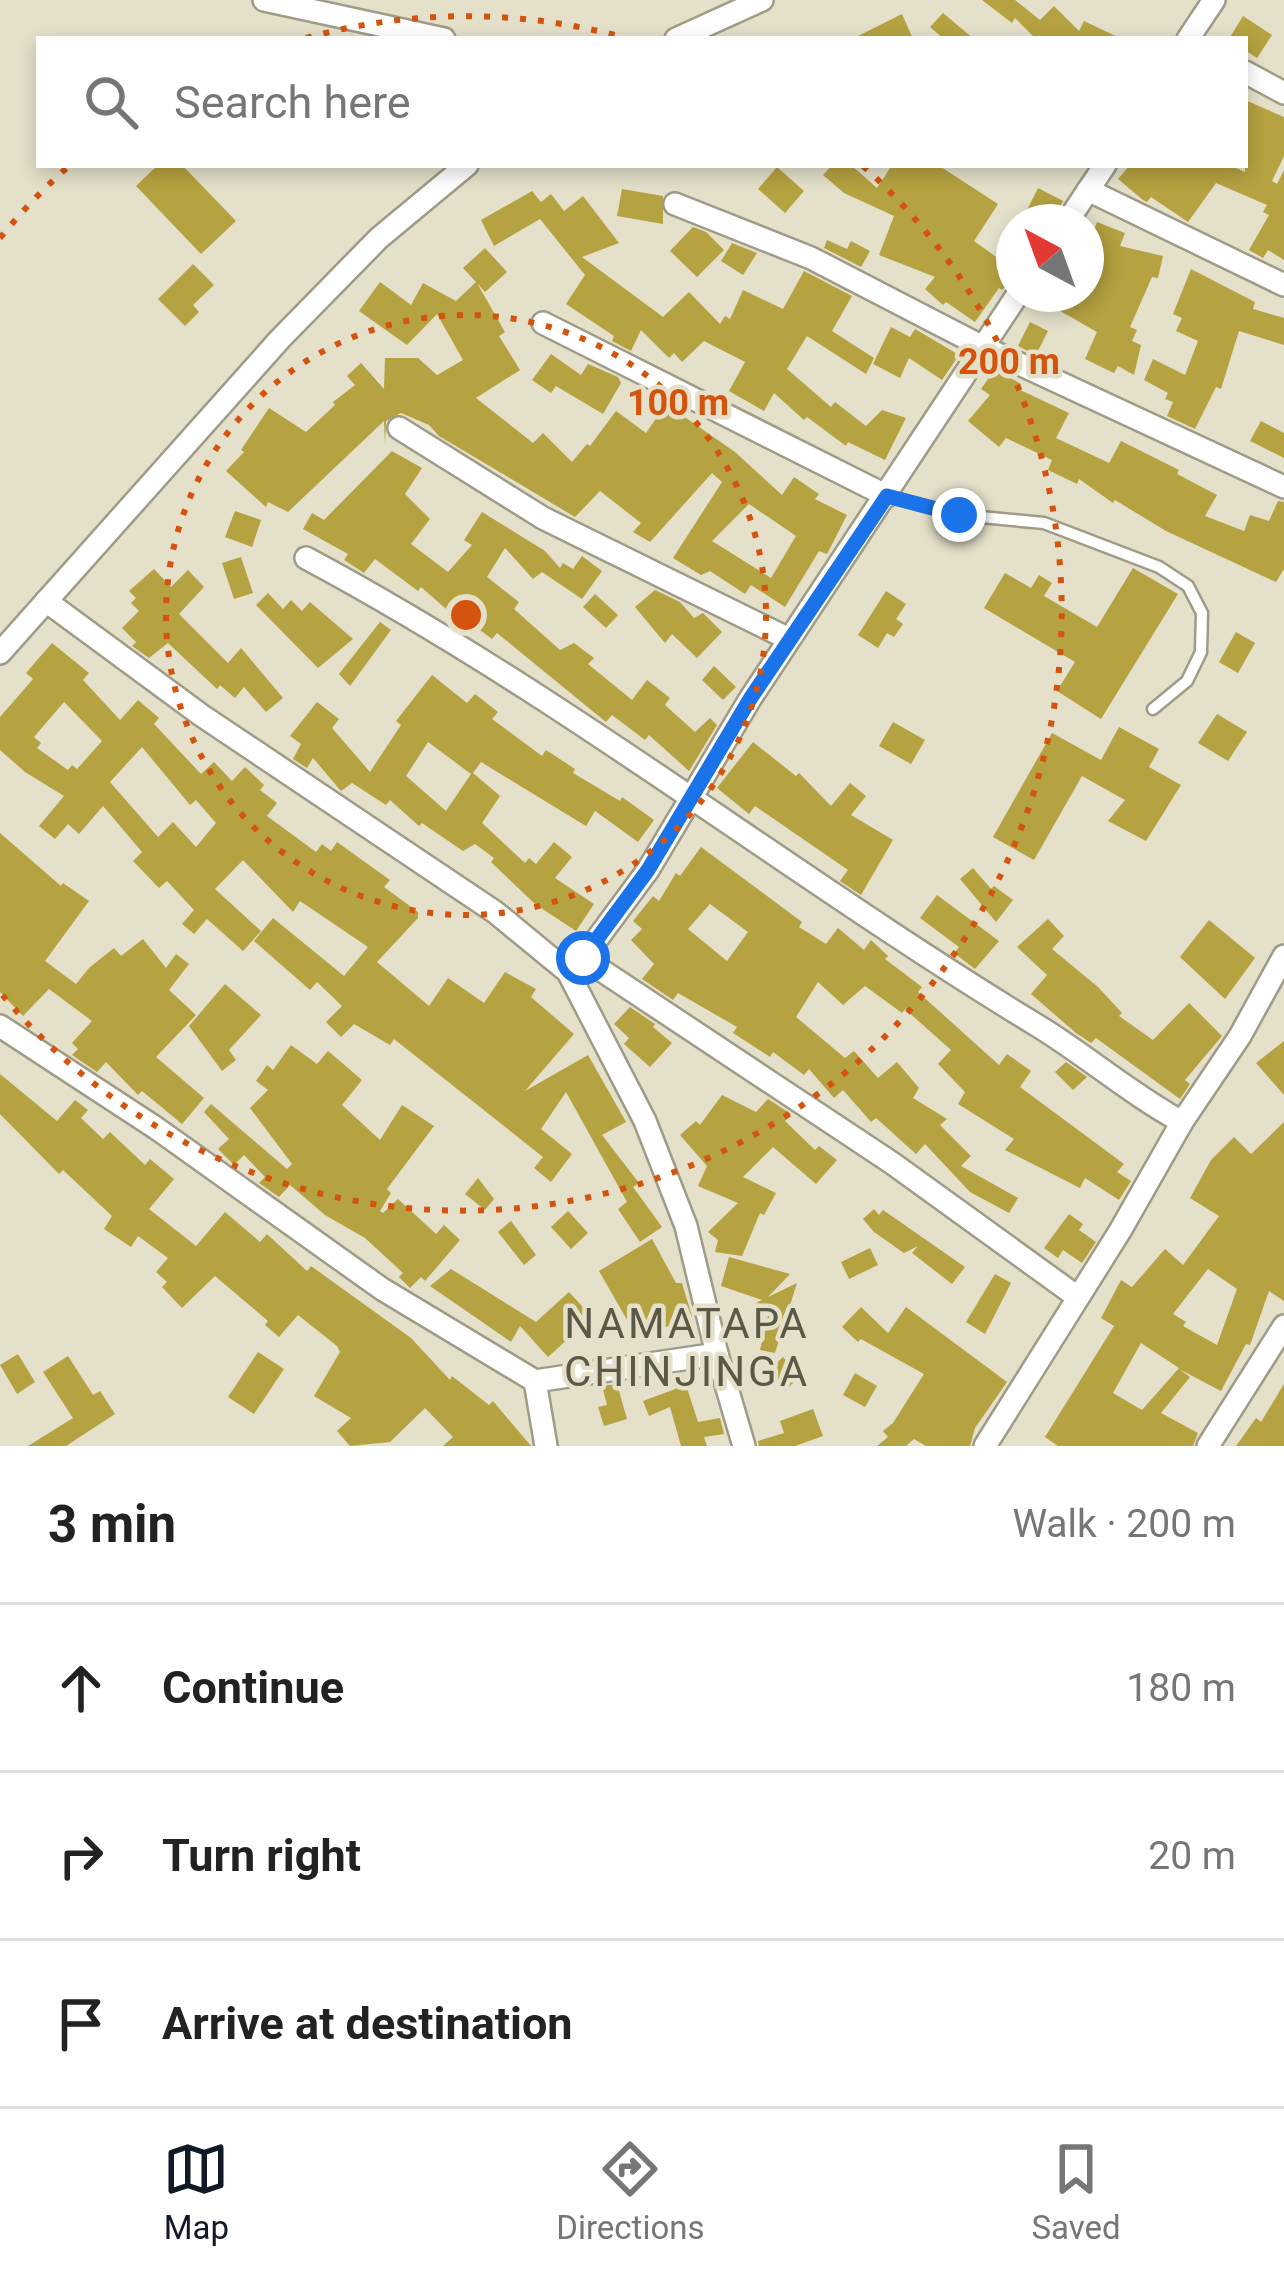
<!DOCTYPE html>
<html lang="en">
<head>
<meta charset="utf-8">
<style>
  :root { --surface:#fff; --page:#f2f2f2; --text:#222; --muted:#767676; --line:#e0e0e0; --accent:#111827 }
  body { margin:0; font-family:Roboto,sans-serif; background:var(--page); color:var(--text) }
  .compass { position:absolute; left:996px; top:204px; width:108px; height:108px; border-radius:50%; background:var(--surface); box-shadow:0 6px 18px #0003; rotate:319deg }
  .stop { position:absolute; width:36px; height:36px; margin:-27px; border:9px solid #1a73e8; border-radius:50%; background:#fff }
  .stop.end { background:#1a73e8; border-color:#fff; box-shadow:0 3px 12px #0008 }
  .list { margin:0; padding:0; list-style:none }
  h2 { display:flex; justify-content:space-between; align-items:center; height:156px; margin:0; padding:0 48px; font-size:51px }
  h2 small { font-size:39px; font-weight:400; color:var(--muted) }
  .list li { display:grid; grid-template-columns:78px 1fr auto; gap:36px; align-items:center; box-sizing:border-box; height:168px; padding:0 48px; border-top:3px solid var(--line) }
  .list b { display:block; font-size:45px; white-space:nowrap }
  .list em { font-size:39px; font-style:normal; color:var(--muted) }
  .icon { flex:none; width:66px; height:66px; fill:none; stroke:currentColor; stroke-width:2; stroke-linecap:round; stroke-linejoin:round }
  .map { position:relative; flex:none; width:1284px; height:1446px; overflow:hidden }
  .search { position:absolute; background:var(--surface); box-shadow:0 6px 18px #0003; left:36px; right:36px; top:36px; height:132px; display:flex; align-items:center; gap:30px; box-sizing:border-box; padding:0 42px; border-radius:0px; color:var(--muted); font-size:45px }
  .sheet { height:660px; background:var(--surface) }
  nav { display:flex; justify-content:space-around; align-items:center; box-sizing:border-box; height:168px; border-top:3px solid var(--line); background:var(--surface); font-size:33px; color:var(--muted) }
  nav a { display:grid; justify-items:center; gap:6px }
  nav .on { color:var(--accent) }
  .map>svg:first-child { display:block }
</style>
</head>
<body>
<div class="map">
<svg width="1284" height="1446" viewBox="0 0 1284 1446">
  <rect width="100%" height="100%" fill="#e4e0ca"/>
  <g fill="#b5a240" fill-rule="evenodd">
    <polygon points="982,0 1015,0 1040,20 1054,6 1079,31 1084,21 1122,39 1036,39 1015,18 1012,23"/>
    <polygon points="943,13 974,39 944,39 930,27"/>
    <polygon points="902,14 913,39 852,39"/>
    <polygon points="1243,16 1272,35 1257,58 1245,50 1245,39 1229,39"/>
    <polygon points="1245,100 1284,117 1284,156 1272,181 1277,184 1284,170 1284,260 1268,250 1263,258 1249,250 1269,215 1263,212 1267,205 1216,183 1188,222 1151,197 1147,202 1143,200 1118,179 1130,165 1229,165 1245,172"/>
    <polygon points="158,165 182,165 236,221 201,254 136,186"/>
    <polygon points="832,165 851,165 877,188 892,165 938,165 998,204 974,241 1002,261 1014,236 1014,280 1002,290 999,288 975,322 946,302 943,305 925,289 935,277 879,255 894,216 844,193 823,175"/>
    <polygon points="777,167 804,191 785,213 758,189"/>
    <polygon points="1038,188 1063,201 1052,222 1021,222"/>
    <polygon points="622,189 663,196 663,224 617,216"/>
    <polygon points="532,191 541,202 551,194 564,211 583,196 619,243 582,257 663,317 689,292 720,324 725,316 730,319 743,290 783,309 804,271 852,296 832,331 874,358 866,374 807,336 787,369 831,407 835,402 866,426 882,410 906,418 885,460 848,442 846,446 807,417 804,420 774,393 764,411 729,391 745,362 704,341 682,362 674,353 669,358 641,330 631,351 612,341 614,336 566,304 585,275 540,219 494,246 481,220"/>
    <polygon points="1097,222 1125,233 1120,246 1163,256 1158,278 1152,277 1130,327 1137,330 1132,341 1141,345 1134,375 1118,366 1114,373 1085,359 1097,332 1055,308 1063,294 1086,294 1086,250"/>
    <polygon points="693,227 706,232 724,250 697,277 670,251"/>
    <polygon points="827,240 847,249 851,241 870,251 861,267 824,248"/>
    <polygon points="732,243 757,253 743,275 721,261"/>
    <path d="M485,248L507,272L485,292L477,283L505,332L499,336L520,370L476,398L533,443L543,433L572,462L587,444L590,446L616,411L646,433L666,404L735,452L782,495L794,477L819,494L815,499L847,515L827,554L819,551L785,607L751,585L745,594L710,571L701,575L673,558L722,482L712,473L650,542L633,532L641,523L600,491L575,517L439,436L429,425L401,413L386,421L385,444L384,421L288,512L268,502L266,507L226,471L244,452L241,450L269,408L306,432L335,405L333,402L355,385L347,376L361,363L384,389L385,358H418L437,375L463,360L437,314L407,345L359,311L380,282L411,305L423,283L456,301L476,282L463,268ZM749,504L796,536L771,578L712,541Z"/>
    <polygon points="193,264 214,285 193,305 199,312 185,326 158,299"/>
    <polygon points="1191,269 1255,302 1253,309 1284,318 1284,345 1239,331 1221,389 1216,387 1195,429 1167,416 1173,402 1165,399 1168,393 1144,380 1153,359 1185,375 1198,341 1176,331 1182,318 1173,314"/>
    <polygon points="1030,322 1048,331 1036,355 1018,346"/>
    <polygon points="891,327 910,337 915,329 959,355 942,380 909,358 900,378 873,364"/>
    <polygon points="551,354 581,375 588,364 618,377 621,383 603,414 556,386 551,393 532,380"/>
    <polygon points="995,369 1021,384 1018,389 1069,413 1056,438 1109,463 1121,441 1179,470 1177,474 1217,495 1205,516 1244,531 1250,515 1269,521 1278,501 1284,502 1284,569 1276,582 1166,531 1115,500 1113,503 1079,479 1077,484 1048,470 1052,460 1006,438 999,447 968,421 990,395 981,389"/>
    <polygon points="1261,421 1284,433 1284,458 1250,441"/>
    <polygon points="392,451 422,468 405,494 430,519 411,544 448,572 472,545 464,540 482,512 545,551 560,568 563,563 573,569 582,556 602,571 582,599 542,572 533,579 505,548 487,577 519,602 514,609 560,650 574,643 594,658 588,664 632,700 647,680 670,698 665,705 695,732 710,718 717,725 689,771 649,735 645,740 612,715 606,722 497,633 492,639 456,612 453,615 421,587 418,591 375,559 364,573 344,560 348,554 303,529 312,513 324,520"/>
    <polygon points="235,511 261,520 252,547 225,537"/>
    <polygon points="241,557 253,593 234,599 222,563"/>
    <polygon points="1133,568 1178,594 1101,719 1057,691 1075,662 984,608 1005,573 1031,588 1039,575 1052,583 1044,596 1097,627"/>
    <polygon points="154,569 171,587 188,570 204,587 179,614 228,663 241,648 283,698 266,712 244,687 235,698 220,685 217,689 168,643 149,658 132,646 136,642 122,628 139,611 131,603 136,598 129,591"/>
    <polygon points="655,590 680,602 694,618 703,613 722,632 697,658 672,634 665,643 635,607"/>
    <polygon points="886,591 906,604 896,619 903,624 894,637 887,633 878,648 858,635"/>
    <polygon points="268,593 283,609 291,600 302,611 310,602 353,639 318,668 256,605"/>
    <polygon points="595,594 618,615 606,628 583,607"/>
    <polygon points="380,622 391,630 350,686 339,674"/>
    <polygon points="1236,632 1255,643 1238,673 1219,662"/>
    <path d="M52,643L89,673L83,680L120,720L138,700L159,718L154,724L201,774L214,762L232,781L245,767L264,785L260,790L277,803L267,816L316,852L322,844L331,851L337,842L390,880L384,887L418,912V918L377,962L429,1006L448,978L484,1003L505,972L536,989L531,997L574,1034L525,1091L588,1055L626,1122L602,1135L639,1183L633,1187L662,1227L640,1242L618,1209L627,1202L566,1092L541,1129L572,1154L551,1182L534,1168L543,1157L394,1039L390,1045L354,1024L341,1037L326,1022L342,1006L317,982L310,990L254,941L273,918L344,976L368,947L300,901L293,912L243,860L215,889L261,931L243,951L207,919L194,934L182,924L194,910L167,881L159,888L133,861L142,852L103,806L79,834L68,824L55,839L39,826L64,796L25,772L0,750V717L33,679L26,673ZM64,702L102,741L77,769L72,765L68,770L37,748L41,743L34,737ZM142,747L190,805L196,800L216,823L196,847L173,822L158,837L110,782Z"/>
    <polygon points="714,666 736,687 723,700 702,680"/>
    <path d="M432,675L467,703L475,694L498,712L492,719L542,756L546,750L575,769L573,773L620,801L622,797L654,820L638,842L595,811L586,826L481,762L473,773L500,796L482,823L525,863L529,858L536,864L554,842L572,857L555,878L594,904L576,931L535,904L491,862L494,858L475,844L463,851L422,823L419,826L390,800L386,805L352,783L341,791L313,758L307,768L293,759L301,744L290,736L317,702L339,719L332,728L370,772L401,725L396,721ZM428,742L471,774L446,811L406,776Z"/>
    <polygon points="1217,714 1247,732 1228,761 1198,743"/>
    <polygon points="893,722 925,740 911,764 879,746"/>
    <polygon points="1119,727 1159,749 1149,767 1181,785 1146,841 1108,821 1125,800 1082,776 1034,860 993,837 1052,733 1101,760"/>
    <polygon points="753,742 796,776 799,773 831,806 850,783 866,796 851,815 893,840 861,895 840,881 848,870 755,806 749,814 717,788"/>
    <polygon points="0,833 61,886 63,883 89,901 45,961 76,984 89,968 114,948 121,956 143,939 166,968 176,954 189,964 169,990 196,1015 156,1057 204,1098 182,1124 142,1091 138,1095 106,1062 97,1072 72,1055 78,1049 72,1043 92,1021 49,989 23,1016 0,992"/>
    <path d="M701,847L802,922L799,927L826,944L838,928L864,950L871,940L888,956L885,959L922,987L918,992L999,1065L1007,1054L1031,1071L1020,1087L1124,1164L1117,1172L1131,1181L1119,1200L1085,1178L1080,1188L1005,1150L1014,1139L958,1104L965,1092L938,1064L951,1050L905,1009L902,1013L865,986L843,1005L818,982L796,1017L845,1058L854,1051L878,1078L897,1062L919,1088L913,1098L947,1119L940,1125L971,1156L961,1166L1018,1198L1009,1213L970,1192L925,1144L916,1154L876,1118L871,1122L843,1090L834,1098L809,1069L804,1075L773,1052L770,1057L733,1033L737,1027L678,993L673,1000L642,979L654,964L631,940L642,929L633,921L653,896L659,901L676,873L680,876ZM710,904L748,932L727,961L688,929Z"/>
    <polygon points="973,868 991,889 994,886 1013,900 996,922 960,879"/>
    <polygon points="937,895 999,941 975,969 954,953 959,947 920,918"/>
    <polygon points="1048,919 1064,936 1052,949 1098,987 1122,1013 1119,1016 1153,1040 1189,1003 1222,1036 1185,1080 1190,1084 1180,1099 1096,1038 1091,1043 1076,1033 1031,994 1047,975 1017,947"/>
    <polygon points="1209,920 1255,958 1225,999 1180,957"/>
    <polygon points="225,984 261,1015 229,1050 236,1060 222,1071 189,1026"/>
    <polygon points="630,1007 655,1024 653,1027 672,1043 650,1067 624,1044 629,1038 614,1024"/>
    <polygon points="1284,1041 1284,1095 1256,1063"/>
    <polygon points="291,1045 317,1064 328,1051 362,1080 342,1105 380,1140 402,1105 434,1126 387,1189 391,1193 380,1211 383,1213 398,1199 436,1234 444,1225 460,1240 425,1281 421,1277 410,1288 399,1277 403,1273 365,1238 325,1215 290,1185 279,1197 259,1183 265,1177 244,1155 234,1165 218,1149 229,1139 204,1112 211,1104 287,1169 292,1164 250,1108 268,1090 256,1081 267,1065 273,1070"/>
    <polygon points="1066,1062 1087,1077 1073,1090 1055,1072"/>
    <polygon points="0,1074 57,1121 75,1100 88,1110 81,1118 103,1139 110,1132 145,1165 150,1159 174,1179 149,1209 196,1246 225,1212 260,1242 267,1234 307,1271 311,1266 411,1338 450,1380 452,1376 489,1405 493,1401 531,1446 443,1446 453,1437 425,1408 390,1442 350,1446 337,1431 351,1418 314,1396 340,1352 337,1346 298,1315 279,1337 265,1325 268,1321 215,1276 182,1308 162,1287 167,1282 156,1272 168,1258 138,1236 131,1247 104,1229 112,1216 63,1170 59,1174 0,1114"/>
    <polygon points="722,1095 756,1112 768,1099 791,1114 785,1121 815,1150 819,1146 837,1160 816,1184 773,1147 743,1177 776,1193 764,1215 760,1213 742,1256 715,1252 718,1240 708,1232 738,1203 698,1186 707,1166 680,1135 696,1121 700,1125"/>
    <path d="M1284,1122V1301L1269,1291L1250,1345L1246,1344L1221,1391L1179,1369L1190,1377L1161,1413L1198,1433L1193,1446H1058L1045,1437L1114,1326L1101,1318L1121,1280L1132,1287L1165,1249L1183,1265L1219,1216L1190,1198L1211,1160L1234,1137L1251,1154ZM1208,1269L1237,1289L1217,1345L1183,1326L1186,1322L1173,1314ZM1141,1343L1179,1368L1142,1410L1113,1393Z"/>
    <polygon points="478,1178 494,1199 485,1210 465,1194"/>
    <polygon points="874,1209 879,1215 883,1210 965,1267 952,1284 912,1253 918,1246 904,1253 874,1232 863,1219"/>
    <polygon points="568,1211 588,1233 571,1249 551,1227"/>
    <polygon points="1069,1214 1083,1224 1079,1230 1096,1242 1082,1263 1063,1250 1058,1258 1044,1248"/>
    <polygon points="511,1221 536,1255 524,1265 498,1232"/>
    <polygon points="652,1239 676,1283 682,1283 692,1316 638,1339 599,1271"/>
    <polygon points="870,1248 878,1265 849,1279 841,1262"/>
    <polygon points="729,1257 790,1274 768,1297 797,1283 775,1353 760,1350 770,1307 756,1303 762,1300 721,1286"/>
    <polygon points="451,1269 536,1322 569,1292 592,1317 548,1357 520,1326 511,1342 430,1286"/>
    <polygon points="995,1274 1011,1283 985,1334 966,1322"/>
    <polygon points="861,1307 888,1333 906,1307 1007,1382 975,1428 970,1446 926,1446 914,1439 906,1446 877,1446 888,1437 883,1431 893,1423 924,1374 861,1339 858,1342 842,1327"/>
    <polygon points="258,1352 284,1369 254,1414 228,1397"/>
    <polygon points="18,1354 35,1382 17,1394 0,1365"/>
    <polygon points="68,1356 93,1395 100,1391 115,1414 66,1446 28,1446 73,1418 43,1372"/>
    <polygon points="783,1357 800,1376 785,1391 767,1372"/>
    <polygon points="855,1373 877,1386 865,1407 843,1395"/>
    <polygon points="617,1384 627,1419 604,1426 598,1407 607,1405 602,1386"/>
    <polygon points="1284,1384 1284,1446 1236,1446 1256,1418 1261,1422"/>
    <polygon points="686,1385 698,1422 720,1418 724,1434 704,1437 707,1446 681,1446 670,1407 649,1416 643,1401"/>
    <polygon points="813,1409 823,1436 795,1446 759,1446 758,1441 784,1433 780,1421"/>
  </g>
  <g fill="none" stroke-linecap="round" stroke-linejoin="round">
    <g stroke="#9f9b87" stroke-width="15">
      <polyline id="lane" points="887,496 959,515 1044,523 1159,567 1188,586 1202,613 1201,652 1187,681 1153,709"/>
    </g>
    <g stroke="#9f9b87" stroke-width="26">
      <g id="street">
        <polyline points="264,0 444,39"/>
        <polyline points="676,39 762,0"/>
        <polyline points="1188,39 1214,0"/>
        <polyline points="1245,72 1284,93"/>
        <polyline points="1088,190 1284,285"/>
        <polyline points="675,204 811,258 983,347 1284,487"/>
        <polyline points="1067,222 1105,165"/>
        <polyline points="543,323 887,496"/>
        <polyline points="399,428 543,518 789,639"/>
        <path d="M306,558C561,694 791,876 1038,1026C1087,1056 1132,1095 1182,1122"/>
        <polyline points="46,601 201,715 495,912 568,972 645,1121 686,1226 717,1354 744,1446"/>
        <polyline points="0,653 280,339 379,238 467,165"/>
        <polyline points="583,958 892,1163 1076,1296"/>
        <polyline points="568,972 583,958 648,870 750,699 1018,294"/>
        <polyline points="0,1026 156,1128 382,1289 535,1381 717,1354"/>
        <polyline points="535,1381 546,1446"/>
        <polyline points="985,1446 1120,1231 1182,1122 1240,1036 1284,956"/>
        <polyline points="1208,1446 1284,1326"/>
      </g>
    </g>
    <use href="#lane" stroke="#fff" stroke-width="10"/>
    <use href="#street" stroke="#fff" stroke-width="21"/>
  </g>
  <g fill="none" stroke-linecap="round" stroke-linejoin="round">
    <polyline stroke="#1a73e8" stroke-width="15" points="583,958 648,870 750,699 887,496 959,515"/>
  </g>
  <g fill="none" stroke="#d4530d" stroke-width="6" stroke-dasharray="6 12">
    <circle cx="466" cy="615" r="300"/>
    <path d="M0 238A599 599 0 0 1 69 166M306 38A599 599 0 0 1 626 38M863 166A599 599 0 1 1 0 992"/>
  </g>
  <g text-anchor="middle" stroke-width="9" stroke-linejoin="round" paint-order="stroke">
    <g font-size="42" letter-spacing="3" fill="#5c5846" stroke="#e4e0ca">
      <text x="687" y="1338">NAMATAPA<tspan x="687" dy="48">CHINJINGA</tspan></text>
    </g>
  </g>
  <circle cx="466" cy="615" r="18" fill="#d4530d" stroke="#e4e0ca" stroke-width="6"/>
  <g font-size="36" text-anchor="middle" font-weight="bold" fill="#d4530d" stroke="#e4e0ca" stroke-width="9" stroke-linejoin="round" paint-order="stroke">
    <text x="1009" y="374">200 m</text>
    <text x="678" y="415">100 m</text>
  </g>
</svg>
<svg class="compass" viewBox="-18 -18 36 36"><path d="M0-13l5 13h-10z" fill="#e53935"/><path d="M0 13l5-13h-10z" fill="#767676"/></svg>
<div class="stop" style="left:583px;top:958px"></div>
<div class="stop end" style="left:959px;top:515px"></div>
<div class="search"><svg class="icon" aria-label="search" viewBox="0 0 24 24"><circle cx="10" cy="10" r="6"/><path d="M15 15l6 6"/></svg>Search here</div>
</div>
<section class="sheet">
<h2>3 min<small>Walk · 200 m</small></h2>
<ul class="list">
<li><svg class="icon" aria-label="ahead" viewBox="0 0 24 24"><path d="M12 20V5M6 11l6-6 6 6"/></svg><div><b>Continue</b></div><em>180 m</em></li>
<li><svg class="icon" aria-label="right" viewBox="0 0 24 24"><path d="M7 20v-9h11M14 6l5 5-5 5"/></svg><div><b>Turn right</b></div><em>20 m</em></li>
<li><svg class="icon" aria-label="arrive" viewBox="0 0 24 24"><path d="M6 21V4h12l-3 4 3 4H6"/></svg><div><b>Arrive at destination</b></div></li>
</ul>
</section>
<nav>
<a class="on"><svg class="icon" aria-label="map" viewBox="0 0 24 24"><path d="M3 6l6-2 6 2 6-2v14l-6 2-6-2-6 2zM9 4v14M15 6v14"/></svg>Map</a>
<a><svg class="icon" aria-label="directions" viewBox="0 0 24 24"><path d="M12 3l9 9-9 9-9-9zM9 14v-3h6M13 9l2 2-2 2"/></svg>Directions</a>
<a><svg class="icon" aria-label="saved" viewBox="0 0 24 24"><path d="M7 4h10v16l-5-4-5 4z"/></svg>Saved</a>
</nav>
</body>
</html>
